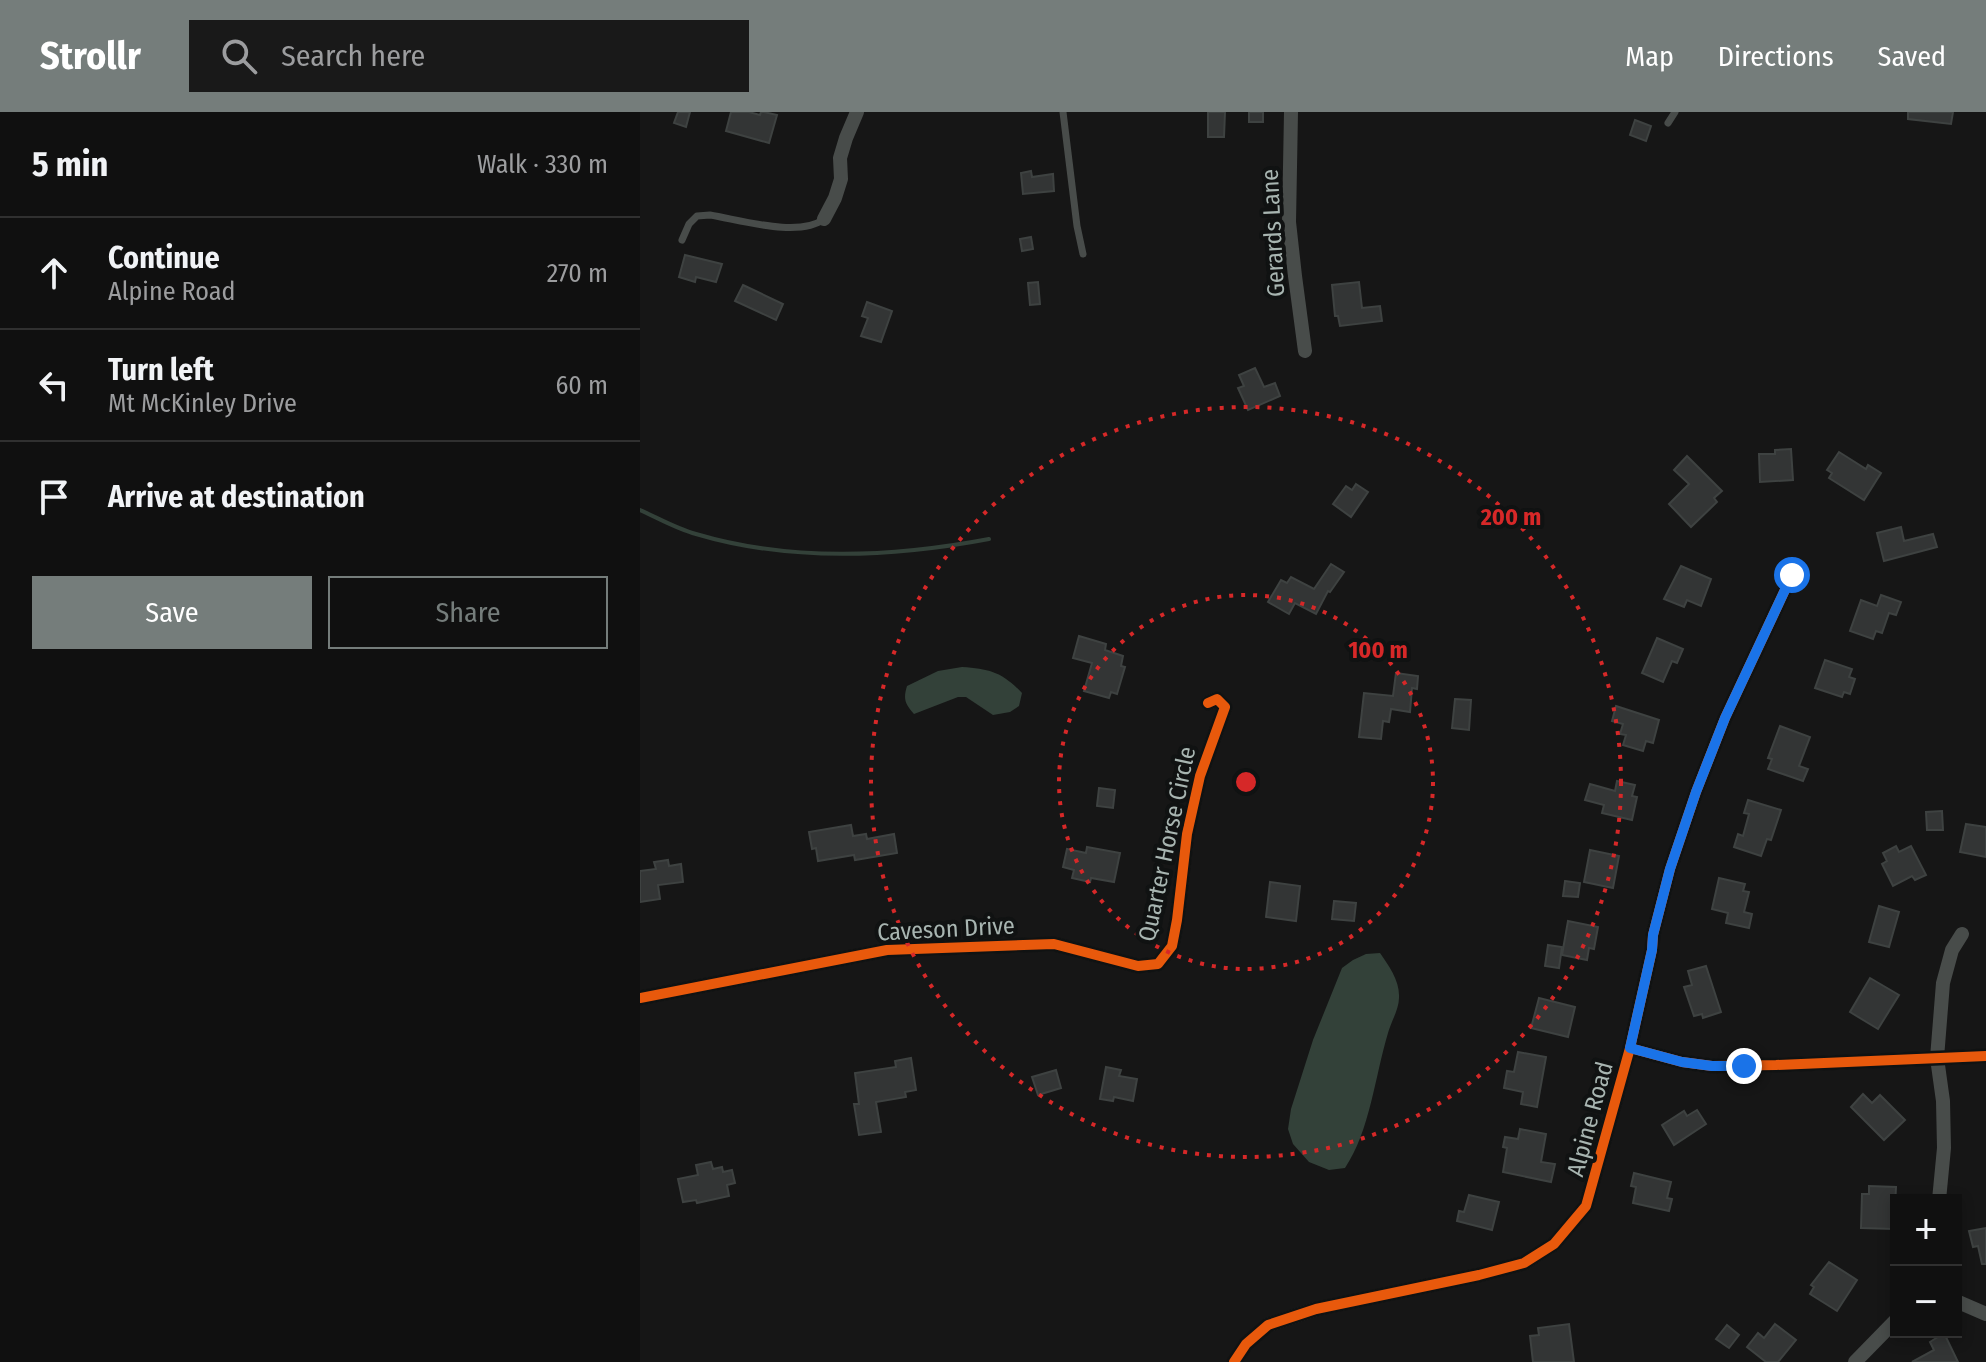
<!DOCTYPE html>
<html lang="en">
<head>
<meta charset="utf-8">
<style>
  :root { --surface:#101010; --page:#191919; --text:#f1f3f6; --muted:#9c9d9f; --line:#303030; --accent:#757d7b }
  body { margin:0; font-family:"Fira Sans Condensed",sans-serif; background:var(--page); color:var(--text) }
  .controls { position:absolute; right:24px; bottom:24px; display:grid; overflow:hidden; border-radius:0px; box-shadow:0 4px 12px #0003 }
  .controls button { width:72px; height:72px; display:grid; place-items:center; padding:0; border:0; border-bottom:2px solid var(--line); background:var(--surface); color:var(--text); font:40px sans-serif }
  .stop { position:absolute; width:24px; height:24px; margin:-18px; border:6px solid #1a73e8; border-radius:50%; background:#fff }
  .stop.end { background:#1a73e8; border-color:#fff; box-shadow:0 2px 8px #0008 }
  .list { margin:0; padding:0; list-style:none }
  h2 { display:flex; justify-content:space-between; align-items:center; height:104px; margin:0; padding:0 32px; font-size:34px }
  h2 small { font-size:26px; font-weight:400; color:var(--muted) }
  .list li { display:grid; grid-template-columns:52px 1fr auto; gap:24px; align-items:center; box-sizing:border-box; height:112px; padding:0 32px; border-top:2px solid var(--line) }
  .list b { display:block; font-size:30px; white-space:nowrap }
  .list p { margin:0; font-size:26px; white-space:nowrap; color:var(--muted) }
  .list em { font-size:26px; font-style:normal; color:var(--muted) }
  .actions { display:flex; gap:16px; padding:24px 32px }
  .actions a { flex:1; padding:18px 0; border:2px solid var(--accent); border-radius:0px; text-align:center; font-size:28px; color:var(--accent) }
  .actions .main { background:var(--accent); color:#fff }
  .icon { flex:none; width:44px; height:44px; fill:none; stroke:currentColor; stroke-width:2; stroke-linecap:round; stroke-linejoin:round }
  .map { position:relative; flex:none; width:1346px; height:1250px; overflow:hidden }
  header { display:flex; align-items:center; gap:48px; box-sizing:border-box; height:112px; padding:0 40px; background:var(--accent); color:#fff }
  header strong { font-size:38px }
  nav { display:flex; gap:44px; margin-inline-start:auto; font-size:28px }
  .search { width:560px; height:72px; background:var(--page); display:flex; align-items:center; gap:20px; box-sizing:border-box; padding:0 28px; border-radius:0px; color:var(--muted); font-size:30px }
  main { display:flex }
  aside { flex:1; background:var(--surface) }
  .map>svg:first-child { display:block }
</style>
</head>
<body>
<header>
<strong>Strollr</strong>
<div class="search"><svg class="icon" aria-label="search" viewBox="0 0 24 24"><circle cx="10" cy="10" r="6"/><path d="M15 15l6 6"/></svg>Search here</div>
<nav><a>Map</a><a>Directions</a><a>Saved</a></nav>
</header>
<main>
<aside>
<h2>5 min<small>Walk · 330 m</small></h2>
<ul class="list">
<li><svg class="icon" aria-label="ahead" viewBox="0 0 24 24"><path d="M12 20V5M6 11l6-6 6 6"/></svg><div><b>Continue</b><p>Alpine Road</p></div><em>270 m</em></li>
<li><svg class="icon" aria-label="left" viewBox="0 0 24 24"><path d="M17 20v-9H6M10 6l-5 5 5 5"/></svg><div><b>Turn left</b><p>Mt McKinley Drive</p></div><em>60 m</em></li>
<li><svg class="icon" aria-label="arrive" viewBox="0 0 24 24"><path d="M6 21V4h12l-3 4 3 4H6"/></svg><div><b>Arrive at destination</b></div></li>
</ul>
<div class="actions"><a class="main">Save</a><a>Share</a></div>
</aside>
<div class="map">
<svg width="1346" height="1250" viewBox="0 0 1346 1250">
  <rect width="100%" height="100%" fill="#161616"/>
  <g fill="#334139">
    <path d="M322,555C350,557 362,560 382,581L379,594L370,600L353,603L326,585H318L274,602C265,592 263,587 267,574L298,559Z"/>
    <path d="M740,841C749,854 760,869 759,886C759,897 751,910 748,921C735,964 730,1019 705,1056L689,1058L669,1050L653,1032L648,1017L651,997L673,928L702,856L713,848L726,842Z"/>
  </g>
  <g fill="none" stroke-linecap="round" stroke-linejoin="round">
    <path stroke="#334139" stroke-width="4" d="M0,398C18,406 37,417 56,422C150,450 254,445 349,427"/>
  </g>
  <g fill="#333535" stroke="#3e4241" stroke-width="2">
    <polygon points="38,0 50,0 46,15 34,11"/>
    <polygon points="91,0 109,0 120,3 121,0 124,0 137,3 129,31 86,19"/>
    <polygon points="568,0 585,0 584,25 568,25"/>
    <rect x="609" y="0" width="14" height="10"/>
    <polygon points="1268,0 1313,0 1311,12 1268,7"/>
    <polygon points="995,8 1011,14 1006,29 990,23"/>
    <polygon points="391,59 392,65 413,62 414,79 383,82 381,61"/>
    <polygon points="391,125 393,137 382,139 380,127"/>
    <polygon points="45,143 82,152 76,170 56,165 55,170 39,165"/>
    <polygon points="398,170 400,192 390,193 388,171"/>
    <polygon points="719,170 722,196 740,194 742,209 700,214 698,204 695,204 692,173"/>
    <polygon points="103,173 143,192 136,208 95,189"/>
    <polygon points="227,190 252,199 241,230 221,224 228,206 222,204"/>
    <polygon points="615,256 624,275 635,271 640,284 608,298 598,276 604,274 599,263"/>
    <polygon points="1151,337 1153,368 1120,370 1119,342 1135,342 1135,338"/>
    <polygon points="1199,340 1226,357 1228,353 1241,361 1224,388 1189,366 1192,361 1187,358"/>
    <polygon points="1047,344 1082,379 1074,386 1077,390 1051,415 1029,392 1049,372 1034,358"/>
    <polygon points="716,372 728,380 711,405 693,392 706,374 712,378"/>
    <polygon points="1261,415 1264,429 1293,422 1297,435 1244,449 1237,421"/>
    <polygon points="691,452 704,460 690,480 688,479 676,502 655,491 649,502 628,490 641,468 647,471 651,465 674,477"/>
    <polygon points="1041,454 1071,467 1061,494 1047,488 1044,495 1024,487"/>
    <polygon points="1241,483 1261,490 1256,503 1249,501 1242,521 1236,519 1233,527 1210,519 1221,488 1237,494"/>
    <polygon points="439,524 466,532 465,538 483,544 481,554 485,555 477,582 471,580 469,586 444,579 452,551 433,546"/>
    <polygon points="1017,526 1043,537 1037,551 1032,549 1023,570 1002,561"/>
    <polygon points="1185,548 1212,557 1209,565 1215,567 1210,582 1204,580 1202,585 1175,576"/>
    <polygon points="756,561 778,564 777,577 772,576 770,600 751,597 749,610 743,609 741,627 719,625 724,581 753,584"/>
    <polygon points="815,587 831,588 829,618 812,616"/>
    <polygon points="976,594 1019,608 1013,631 1006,629 1003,639 983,633 986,623 980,622 983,612 972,609"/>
    <polygon points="1140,614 1170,625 1159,654 1168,657 1163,669 1128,657 1132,647 1128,646"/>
    <polygon points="977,669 995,673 992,684 997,685 992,708 962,701 964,693 945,688 950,672 975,679"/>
    <polygon points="459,676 475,678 473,696 457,694"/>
    <polygon points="1108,688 1141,698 1131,728 1127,727 1121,744 1094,735 1098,722 1103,724 1109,702 1104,701"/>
    <polygon points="1302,699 1303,718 1287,718 1286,700"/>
    <polygon points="1326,712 1346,715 1346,745 1320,740"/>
    <polygon points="211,713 213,724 226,722 227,727 254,722 257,741 215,748 214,743 178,749 176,736 172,737 169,720"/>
    <polygon points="1256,734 1259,740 1271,734 1286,763 1275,768 1272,764 1253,774 1242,752 1247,749 1243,741"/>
    <polygon points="447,735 480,741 474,770 451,766 450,770 432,766 434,758 423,755 427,737 446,741"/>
    <polygon points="950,738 979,744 973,776 944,770"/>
    <polygon points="28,748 29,754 41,752 43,770 18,773 20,787 0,790 0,759 16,757 14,750"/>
    <polygon points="1079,766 1105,772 1103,779 1109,780 1104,800 1112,802 1109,816 1086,811 1088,801 1072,797"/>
    <polygon points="925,769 940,771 938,785 923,784"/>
    <polygon points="630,770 660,774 656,809 626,805"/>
    <polygon points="694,789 716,791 714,809 692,807"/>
    <polygon points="1239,794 1259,800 1249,835 1229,830"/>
    <polygon points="928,809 958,815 954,837 949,836 947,848 922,843"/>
    <polygon points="908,833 922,835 919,856 905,854"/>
    <polygon points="1066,854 1081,900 1063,906 1062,902 1054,904 1044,875 1052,873 1048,859"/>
    <polygon points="1230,866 1259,883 1238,917 1210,900"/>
    <polygon points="899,886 935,895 928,925 891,916"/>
    <polygon points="878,940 906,945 897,995 881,992 883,980 864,976 867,959 874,960"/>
    <polygon points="271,946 276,978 265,980 266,985 236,990 241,1020 219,1023 214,992 219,992 215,961 256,955 255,949"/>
    <polygon points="466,955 481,958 479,964 497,967 493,989 474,985 473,989 460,987"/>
    <polygon points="416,958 421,976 398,983 392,965"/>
    <polygon points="1223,982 1232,991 1240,983 1265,1008 1244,1028 1211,995"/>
    <polygon points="1057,998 1066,1012 1034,1033 1022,1013 1044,999 1047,1004"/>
    <polygon points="880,1017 906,1022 901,1050 915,1052 911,1070 863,1060 867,1036 863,1035 865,1025 878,1027"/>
    <polygon points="71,1050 73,1057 82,1055 83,1060 92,1058 95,1071 87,1073 89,1084 57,1091 56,1088 43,1090 38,1067 58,1063 56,1053"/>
    <polygon points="994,1061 1031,1070 1027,1086 1032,1087 1029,1099 993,1091 996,1075 991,1074"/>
    <polygon points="1229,1074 1256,1075 1254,1117 1221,1116 1222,1082 1229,1082"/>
    <polygon points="829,1083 859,1090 852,1118 817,1109 819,1099 824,1100"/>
    <polygon points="1346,1116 1346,1152 1342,1152 1338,1134 1333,1135 1329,1119"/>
    <polygon points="1189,1150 1217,1168 1197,1199 1170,1182 1174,1175 1171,1173"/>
    <polygon points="929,1212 934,1250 893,1250 890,1224 899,1223 898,1216"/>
    <polygon points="1135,1212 1156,1228 1138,1250 1126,1250 1107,1235 1118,1221 1124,1226"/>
    <polygon points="1087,1213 1099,1223 1089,1236 1076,1227"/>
    <polygon points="1304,1221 1318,1250 1272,1250 1294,1238 1290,1230"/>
  </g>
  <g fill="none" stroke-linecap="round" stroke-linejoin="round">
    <g stroke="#484c4a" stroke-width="7">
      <polyline points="423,0 437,114 443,142"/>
      <polyline points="1028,11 1035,0"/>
      <path d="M42,128L49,112L57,104L70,103C101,108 159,126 184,107"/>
    </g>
    <g stroke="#484c4a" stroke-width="14">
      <polyline points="651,0 649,110 655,164 665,239"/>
      <polyline points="184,107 195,86 201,67 200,46 206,26 217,0"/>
      <polyline points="0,886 247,838 414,832 498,854 518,852 532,834 537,808 547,722 560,664 585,595 577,587 568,591"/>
      <polyline points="990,936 1042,950 1072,954 1136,953 1346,944"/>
      <polyline points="1299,1088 1304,1036 1303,989 1297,946 1303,871 1312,838 1322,822"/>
      <polyline points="1316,1189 1346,1202"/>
      <polyline points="594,1250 606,1232 628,1213 676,1197 839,1163 884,1151 914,1132 946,1094 990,936 1012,838 1013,823 1030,757 1056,680 1085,606 1152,463"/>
      <polyline points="1215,1250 1256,1208"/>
    </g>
    <g stroke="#101212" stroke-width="15">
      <g id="cycleway">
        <polyline points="0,886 247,838 414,832 498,854 518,852 532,834 537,808 547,722 560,664 585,595 577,587 568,591"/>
        <polyline points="990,936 1042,950 1072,954 1136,953 1346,944"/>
        <polyline points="594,1250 606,1232 628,1213 676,1197 839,1163 884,1151 914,1132 946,1094 990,936 1012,838 1013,823 1030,757 1056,680 1085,606 1152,463"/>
      </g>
    </g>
    <use href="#cycleway" stroke="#e8590c" stroke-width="10"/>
  </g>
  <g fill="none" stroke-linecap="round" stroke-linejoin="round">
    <polyline stroke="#1a73e8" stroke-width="10" points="1104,954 1072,954 1042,950 990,936 1012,838 1013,823 1030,757 1056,680 1085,606 1152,463"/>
  </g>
  <g fill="none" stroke="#d62828" stroke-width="4" stroke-dasharray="4 8">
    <circle cx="606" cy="670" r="187"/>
    <circle cx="606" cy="670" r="375"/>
  </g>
  <g text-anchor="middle" stroke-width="8" stroke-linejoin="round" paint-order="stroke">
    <g font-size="24" fill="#a8b5b1" stroke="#101212">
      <text transform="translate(633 121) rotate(-93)" y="8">Gerards Lane</text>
      <text transform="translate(527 732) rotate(-78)" y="8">Quarter Horse Circle</text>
      <text transform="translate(306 817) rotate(-3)" y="8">Caveson Drive</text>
      <text transform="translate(950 1007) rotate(-75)" y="8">Alpine Road</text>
    </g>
  </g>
  <circle cx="606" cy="670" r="12" fill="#d62828" stroke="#101212" stroke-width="4"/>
  <g font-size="24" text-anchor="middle" font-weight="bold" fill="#d62828" stroke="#101212" stroke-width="8" stroke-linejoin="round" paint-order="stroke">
    <text x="871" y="413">200 m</text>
    <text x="738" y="546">100 m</text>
  </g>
</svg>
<div class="controls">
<button>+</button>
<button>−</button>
</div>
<div class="stop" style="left:1152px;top:463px"></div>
<div class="stop end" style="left:1104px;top:954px"></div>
</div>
</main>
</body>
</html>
